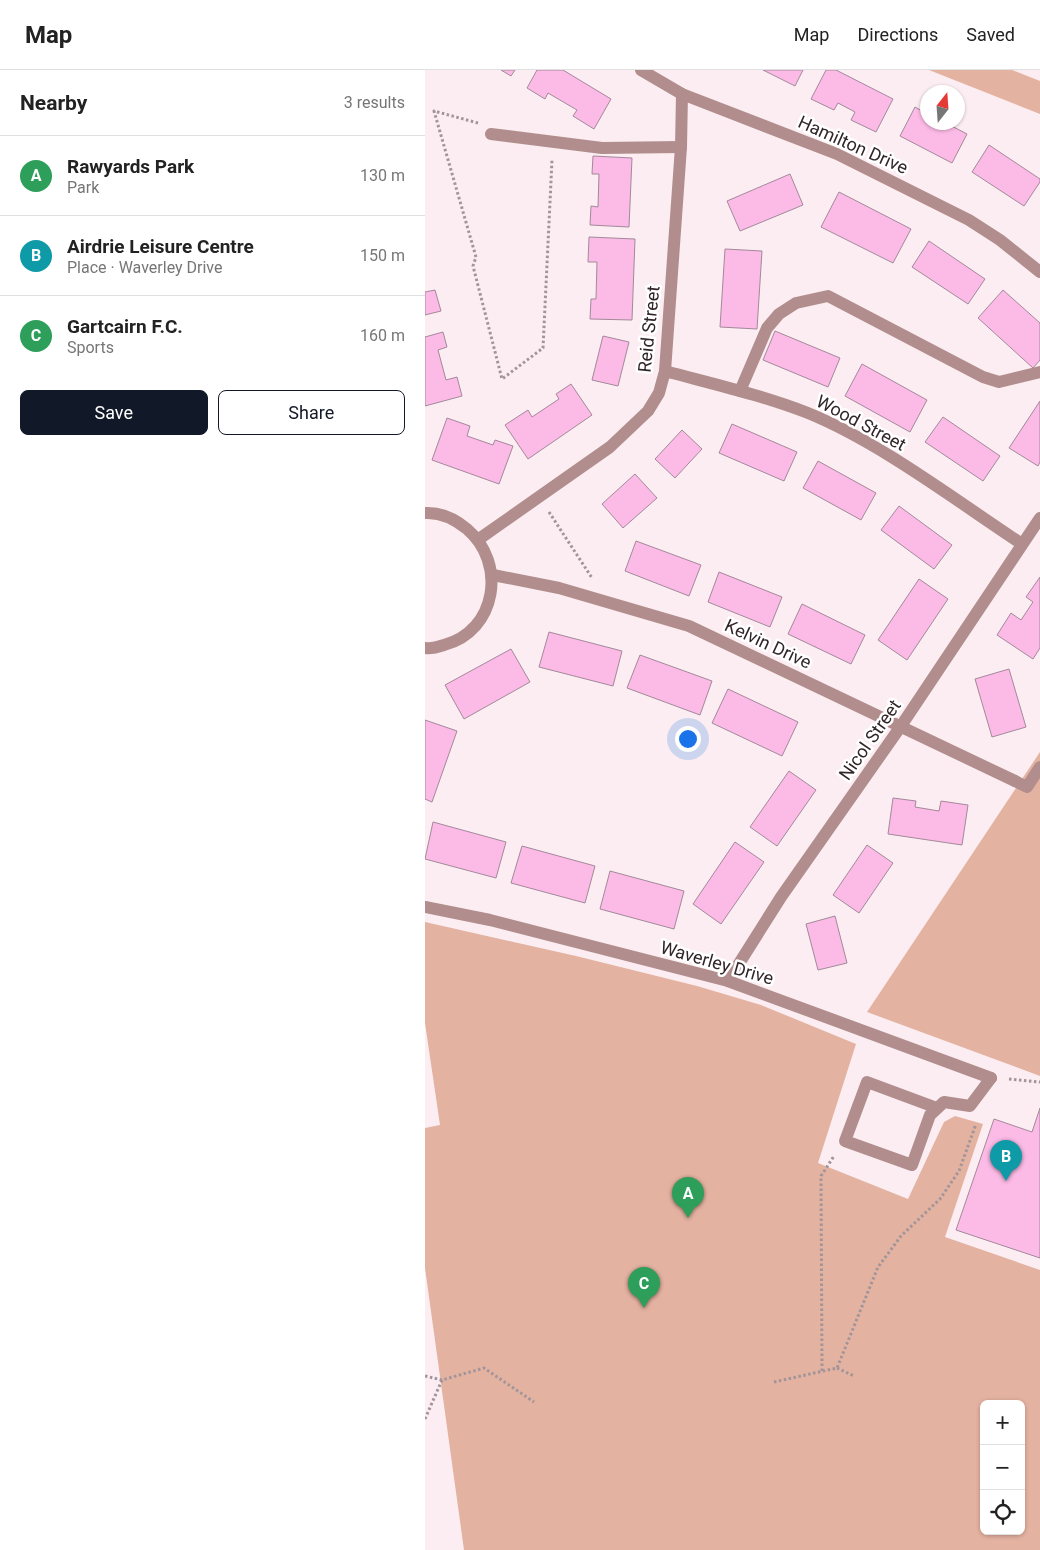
<!DOCTYPE html>
<html lang="en">
<head>
<meta charset="utf-8">
<style>
  :root { --surface:#fff; --page:#f6f6f6; --text:#222; --muted:#767676; --line:#e0e0e0; --accent:#111827 }
  body { margin:0; font-family:Roboto,sans-serif; background:var(--page); color:var(--text) }
  .controls { position:absolute; right:15px; bottom:15px; display:grid; overflow:hidden; border-radius:8px; box-shadow:0 1px 4px #0004 }
  .controls button { width:45px; height:45px; display:grid; place-items:center; padding:0; border:0; border-bottom:1px solid var(--line); background:var(--surface); color:var(--text); font:25px sans-serif }
  .compass { position:absolute; left:495px; top:15px; width:45px; height:45px; border-radius:50%; background:var(--surface); box-shadow:0 1px 4px #0004; rotate:17deg }
  .you { position:absolute; left:262px; top:668px; width:18px; height:18px; margin:-12px; border:4px solid #fff; border-radius:50%; background:#1a73e8; box-shadow:0 0 0 8px #1a73e833 }
  .badge { display:grid; place-items:center; width:32px; height:32px; border-radius:50%; background:var(--accent); color:#fff; font-size:16px; font-weight:700 }
  .pin { position:absolute; translate:-50% -41px; filter:drop-shadow(0 1px 2px #0008) }
  .pin::after { content:''; position:absolute; top:26px; width:18px; height:15px; background:inherit; clip-path:polygon(0 0,100% 0,50% 100%) }
  .list { margin:0; padding:0; list-style:none }
  h2 { display:flex; justify-content:space-between; align-items:center; height:65px; margin:0; padding:0 20px; font-size:21px }
  h2 small { font-size:16px; font-weight:400; color:var(--muted) }
  .list li { display:grid; grid-template-columns:32px 1fr auto; gap:15px; align-items:center; box-sizing:border-box; height:80px; padding:0 20px; border-top:1px solid var(--line) }
  .list b { display:block; font-size:19px; white-space:nowrap }
  .list p { margin:0; font-size:16px; white-space:nowrap; color:var(--muted) }
  .list em { font-size:16px; font-style:normal; color:var(--muted) }
  .actions { display:flex; gap:10px; padding:15px 20px }
  .actions a { flex:1; padding:11px 0; border:1px solid var(--accent); border-radius:8px; text-align:center; font-size:18px; color:var(--accent) }
  .actions .main { background:var(--accent); color:#fff }
  .icon { flex:none; width:28px; height:28px; fill:none; stroke:currentColor; stroke-width:2; stroke-linecap:round; stroke-linejoin:round }
  .map { position:relative; flex:none; width:615px; height:1480px; overflow:hidden }
  header { display:flex; align-items:center; gap:30px; box-sizing:border-box; height:70px; padding:0 25px; background:var(--surface); border-bottom:1px solid var(--line) }
  header strong { font-size:24px }
  nav { display:flex; gap:28px; margin-inline-start:auto; font-size:18px }
  main { display:flex }
  aside { flex:1; background:var(--surface) }
  .map>svg:first-child { display:block }
</style>
</head>
<body>
<header>
<strong>Map</strong>
<nav><a>Map</a><a>Directions</a><a>Saved</a></nav>
</header>
<main>
<aside>
<h2>Nearby<small>3 results</small></h2>
<ul class="list">
<li><span class="badge" style="background:#2e9e5b">A</span><div><b>Rawyards Park</b><p>Park</p></div><em>130 m</em></li>
<li><span class="badge" style="background:#0f9aa8">B</span><div><b>Airdrie Leisure Centre</b><p>Place · Waverley Drive</p></div><em>150 m</em></li>
<li><span class="badge" style="background:#2e9e5b">C</span><div><b>Gartcairn F.C.</b><p>Sports</p></div><em>160 m</em></li>
</ul>
<div class="actions"><a class="main">Save</a><a>Share</a></div>
</aside>
<div class="map">
<svg width="615" height="1480" viewBox="0 0 615 1480">
  <rect width="100%" height="100%" fill="#fbedf1"/>
  <g fill="#e4b2a1" fill-rule="evenodd">
    <polygon points="504,0 587,0 615,11 615,44"/>
    <polygon points="615,682 615,1006 442,942"/>
    <path d="M0,852L151,886L272,916L336,935L431,974L393,1093L483,1129L519,1052L530,1046L558,1054L520,1167L615,1200V1480H39L0,1198V1058L15,1055L0,953ZM559,1334H596V1461H559Z"/>
  </g>
  <g fill="#fcbae6" stroke="#a3899a">
    <polygon points="76,0 90,0 86,6"/>
    <polygon points="112,0 138,0 186,29 169,59 148,46 152,40 123,23 120,29 102,18"/>
    <polygon points="338,0 378,0 370,16"/>
    <polygon points="401,0 411,0 468,29 451,62 426,50 430,42 413,33 409,40 386,29"/>
    <polygon points="490,37 502,44 502,52 519,52 542,64 527,93 475,66"/>
    <polygon points="564,75 615,109 615,112 599,136 547,102"/>
    <polygon points="168,86 207,88 204,157 165,155 166,136 173,137 174,104 167,104"/>
    <polygon points="365,104 378,135 315,161 302,131"/>
    <polygon points="414,122 486,159 468,193 396,157"/>
    <polygon points="164,167 210,169 207,250 165,249 166,229 171,229 172,192 163,192"/>
    <polygon points="504,171 560,209 543,234 487,197"/>
    <polygon points="300,179 337,181 332,259 295,257"/>
    <polygon points="10,220 16,241 0,245 0,222"/>
    <polygon points="578,220 615,253 615,290 608,298 553,248"/>
    <polygon points="350,261 415,288 403,317 338,290"/>
    <polygon points="18,262 22,277 13,280 21,310 32,307 37,326 0,336 0,267"/>
    <polygon points="178,266 204,272 193,316 167,310"/>
    <polygon points="437,294 502,330 485,362 420,326"/>
    <polygon points="146,314 167,345 103,389 80,355 103,340 107,347 134,329 131,324"/>
    <polygon points="615,331 615,392 613,396 584,378"/>
    <polygon points="518,347 575,386 558,411 500,372"/>
    <polygon points="22,348 45,356 42,366 68,375 70,370 88,376 74,414 7,390"/>
    <polygon points="307,354 372,382 359,411 294,383"/>
    <polygon points="257,360 277,379 250,408 230,389"/>
    <polygon points="393,391 451,423 436,450 378,418"/>
    <polygon points="210,404 232,428 198,458 177,434"/>
    <polygon points="474,436 527,475 509,499 456,460"/>
    <polygon points="211,471 276,495 264,526 200,501"/>
    <polygon points="294,502 357,527 345,557 283,532"/>
    <polygon points="615,507 615,578 608,589 572,565 586,543 596,550 608,532 601,527"/>
    <polygon points="494,509 523,529 482,590 453,570"/>
    <polygon points="377,534 440,565 426,594 363,564"/>
    <polygon points="124,562 197,581 188,616 114,597"/>
    <polygon points="86,579 105,612 39,649 20,615"/>
    <polygon points="215,585 287,611 275,645 202,618"/>
    <polygon points="584,599 601,657 567,667 550,609"/>
    <polygon points="303,619 373,652 357,686 287,653"/>
    <polygon points="0,650 32,661 7,732 0,729"/>
    <polygon points="364,701 391,720 352,776 325,757"/>
    <polygon points="468,728 491,731 490,737 514,741 516,731 543,735 537,775 463,764"/>
    <polygon points="8,752 81,772 71,808 0,789"/>
    <polygon points="310,772 339,792 296,854 268,834"/>
    <polygon points="442,775 468,793 434,843 408,825"/>
    <polygon points="97,776 170,796 160,833 86,813"/>
    <polygon points="185,801 259,821 249,859 175,839"/>
    <polygon points="410,846 422,893 393,900 381,854"/>
    <polygon points="615,1038 615,1188 531,1160 569,1049 607,1062"/>
  </g>
  <g fill="none" stroke-linecap="round" stroke-linejoin="round">
    <g stroke="#a29599" stroke-width="3" stroke-dasharray="2.5 2.5" stroke-linecap="butt">
      <polyline points="53,53 9,41 51,187 48,196 77,309 118,278 127,90"/>
      <polyline points="124,442 167,508"/>
      <polyline points="584,1009 615,1012"/>
      <polyline points="412,1298 429,1306"/>
      <polyline points="397,1301 396,1106 409,1086"/>
      <polyline points="0,1306 17,1310"/>
      <polyline points="349,1312 412,1298 453,1197 476,1166 515,1129 534,1101 551,1054"/>
      <polyline points="0,1349 17,1310 59,1298 109,1332"/>
    </g>
    <g stroke="#b18e8d" stroke-width="12">
      <polyline points="66,64 177,78 256,77"/>
      <polyline points="315,321 342,258 354,244 371,233 403,226 558,307 574,312 615,302"/>
      <polyline points="590,711 602,717 615,697"/>
      <polyline points="512,1038 442,1012 420,1071 487,1095 505,1045 519,1032 545,1036 566,1008"/>
    </g>
    <g stroke="#b18e8d" stroke-width="12">
      <polyline points="216,0 257,24 412,84 544,150 575,170 615,202"/>
      <path d="M240,301C288,314 337,325 383,343C456,373 530,430 597,474"/>
      <path d="M0,443C16,442 30,449 42,459C82,493 72,561 19,575C13,577 6,579 0,578"/>
      <polyline points="54,469 185,377 223,341 234,323 240,301 256,77 257,24"/>
      <polyline points="68,505 134,518 264,556 590,711"/>
      <polyline points="0,837 65,850 303,911 566,1008"/>
      <polyline points="303,911 356,827 476,656 615,448"/>
    </g>
  </g>
  <g text-anchor="middle" stroke-width="5" stroke-linejoin="round" paint-order="stroke">
    <g font-size="18" fill="#312528" stroke="#fff">
      <text transform="translate(428 75) rotate(24)" y="6">Hamilton Drive</text>
      <text transform="translate(224 259) rotate(-84)" y="6">Reid Street</text>
      <text transform="translate(436 353) rotate(28)" y="6">Wood Street</text>
      <text transform="translate(343 574) rotate(25)" y="6">Kelvin Drive</text>
      <text transform="translate(445 670) rotate(-55)" y="6">Nicol Street</text>
      <text transform="translate(292 893) rotate(16)" y="6">Waverley Drive</text>
    </g>
  </g>
</svg>
<div class="controls">
<button>+</button>
<button>−</button>
<button><svg class="icon" aria-label="locate" viewBox="0 0 24 24"><circle cx="12" cy="12" r="6"/><path d="M12 2v4M12 18v4M2 12h4M18 12h4"/></svg></button>
</div>
<svg class="compass" viewBox="-18 -18 36 36"><path d="M0-13l5 13h-10z" fill="#e53935"/><path d="M0 13l5-13h-10z" fill="#767676"/></svg>
<div class="you"></div>
<div class="pin badge" style="left:263px;top:1148px;background:#2e9e5b">A</div>
<div class="pin badge" style="left:581px;top:1111px;background:#0f9aa8">B</div>
<div class="pin badge" style="left:219px;top:1238px;background:#2e9e5b">C</div>
</div>
</main>
</body>
</html>
